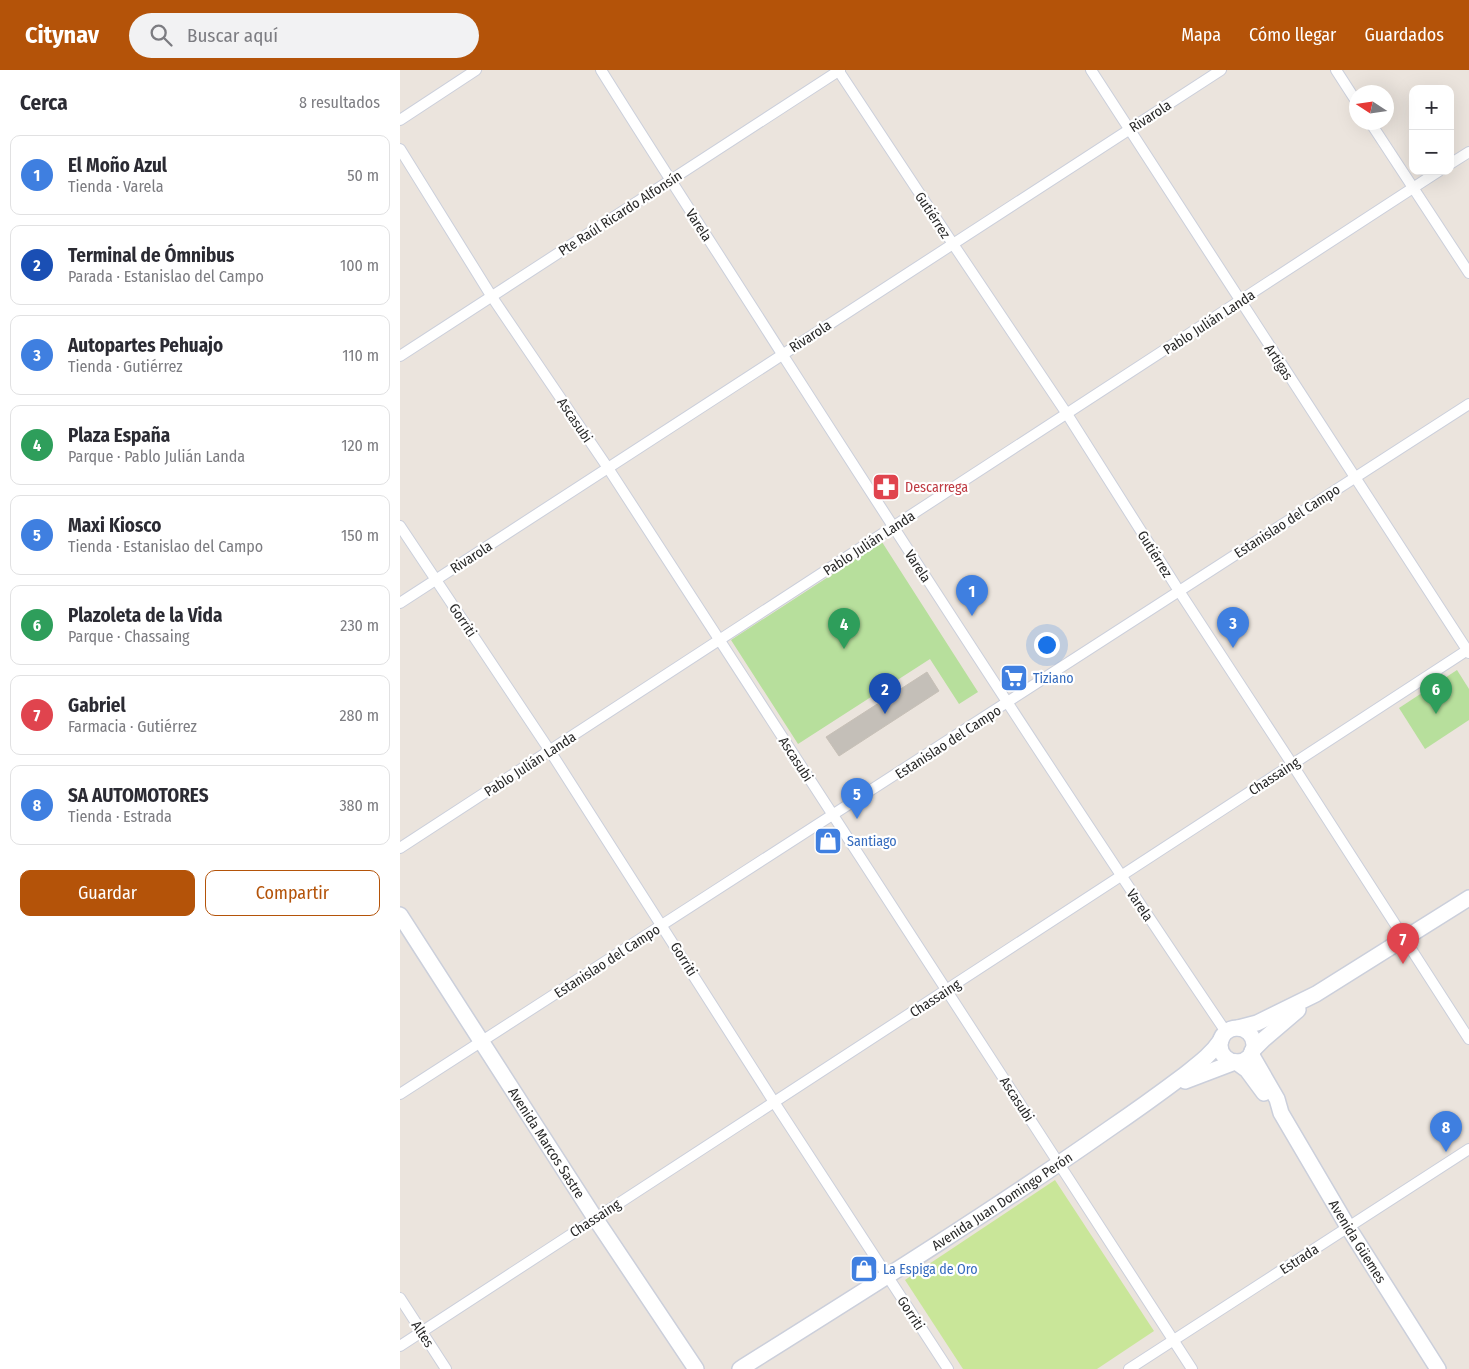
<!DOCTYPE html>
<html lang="es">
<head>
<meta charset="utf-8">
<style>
  :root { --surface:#fff; --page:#f2f2f3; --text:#2b2b33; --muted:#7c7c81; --line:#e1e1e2; --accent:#b45309 }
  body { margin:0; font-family:"Fira Sans Condensed",sans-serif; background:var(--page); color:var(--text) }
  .controls { position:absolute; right:15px; top:15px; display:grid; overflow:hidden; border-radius:10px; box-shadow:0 5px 20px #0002 }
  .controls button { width:45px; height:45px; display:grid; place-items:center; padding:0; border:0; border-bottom:1px solid var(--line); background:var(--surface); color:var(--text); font:25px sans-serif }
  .compass { position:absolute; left:949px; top:15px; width:45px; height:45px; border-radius:50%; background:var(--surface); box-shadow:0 5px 20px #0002; rotate:282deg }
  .you { position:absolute; left:646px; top:574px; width:18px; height:18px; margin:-12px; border:4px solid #fff; border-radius:50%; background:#1a73e8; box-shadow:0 0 0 8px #1a73e833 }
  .badge { display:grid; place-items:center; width:32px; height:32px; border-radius:50%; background:var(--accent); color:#fff; font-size:16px; font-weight:700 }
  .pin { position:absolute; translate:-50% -41px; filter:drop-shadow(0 1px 2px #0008) }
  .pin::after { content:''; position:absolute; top:26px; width:18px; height:15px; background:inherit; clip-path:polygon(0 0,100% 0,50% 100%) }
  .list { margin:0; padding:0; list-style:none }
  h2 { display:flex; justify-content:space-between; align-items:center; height:65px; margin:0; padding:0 20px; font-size:21px }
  h2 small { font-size:16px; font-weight:400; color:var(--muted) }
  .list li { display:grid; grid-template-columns:32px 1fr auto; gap:15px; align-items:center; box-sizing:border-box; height:80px; margin:0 10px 10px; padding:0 10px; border:1px solid var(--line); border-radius:10px }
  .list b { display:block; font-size:19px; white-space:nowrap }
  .list p { margin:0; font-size:16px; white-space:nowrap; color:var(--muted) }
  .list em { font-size:16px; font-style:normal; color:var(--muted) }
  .actions { display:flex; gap:10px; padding:15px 20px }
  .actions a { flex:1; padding:11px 0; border:1px solid var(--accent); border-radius:10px; text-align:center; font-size:18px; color:var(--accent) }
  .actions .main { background:var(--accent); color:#fff }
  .icon { flex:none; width:28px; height:28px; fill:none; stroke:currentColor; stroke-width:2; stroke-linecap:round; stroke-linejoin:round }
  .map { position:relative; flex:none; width:1069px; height:1299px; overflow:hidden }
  header { display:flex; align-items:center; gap:30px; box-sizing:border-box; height:70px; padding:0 25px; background:var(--accent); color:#fff }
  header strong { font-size:24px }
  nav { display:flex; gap:28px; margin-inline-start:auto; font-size:18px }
  .search { width:350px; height:45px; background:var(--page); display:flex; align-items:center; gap:12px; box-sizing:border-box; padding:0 18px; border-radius:28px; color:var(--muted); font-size:19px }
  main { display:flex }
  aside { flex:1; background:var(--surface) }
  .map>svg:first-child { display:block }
</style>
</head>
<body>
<header>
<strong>Citynav</strong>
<div class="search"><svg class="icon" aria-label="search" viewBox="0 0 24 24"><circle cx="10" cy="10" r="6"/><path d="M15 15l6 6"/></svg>Buscar aquí</div>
<nav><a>Mapa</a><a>Cómo llegar</a><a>Guardados</a></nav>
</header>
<main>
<aside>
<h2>Cerca<small>8 resultados</small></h2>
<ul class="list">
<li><span class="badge" style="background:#3f7fe0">1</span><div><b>El Moño Azul</b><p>Tienda · Varela</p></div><em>50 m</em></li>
<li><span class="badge" style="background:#1a4fb4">2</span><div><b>Terminal de Ómnibus</b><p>Parada · Estanislao del Campo</p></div><em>100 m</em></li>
<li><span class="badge" style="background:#3f7fe0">3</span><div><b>Autopartes Pehuajo</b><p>Tienda · Gutiérrez</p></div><em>110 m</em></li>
<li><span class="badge" style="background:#2e9e5b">4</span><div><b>Plaza España</b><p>Parque · Pablo Julián Landa</p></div><em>120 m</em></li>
<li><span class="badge" style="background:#3f7fe0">5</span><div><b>Maxi Kiosco</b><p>Tienda · Estanislao del Campo</p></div><em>150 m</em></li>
<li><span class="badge" style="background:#2e9e5b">6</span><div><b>Plazoleta de la Vida</b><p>Parque · Chassaing</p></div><em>230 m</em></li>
<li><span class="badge" style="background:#e0444e">7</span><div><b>Gabriel</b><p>Farmacia · Gutiérrez</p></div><em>280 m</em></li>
<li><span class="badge" style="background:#3f7fe0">8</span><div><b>SA AUTOMOTORES</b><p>Tienda · Estrada</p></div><em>380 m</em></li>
</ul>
<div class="actions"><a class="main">Guardar</a><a>Compartir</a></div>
</aside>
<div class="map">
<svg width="1069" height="1299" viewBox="0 0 1069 1299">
  <rect width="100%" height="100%" fill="#ebe4dd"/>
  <g fill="#b7df9c">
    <polygon points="482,472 578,622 559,634 530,589 398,674 331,570"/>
    <polygon points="1057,600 1069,619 1069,650 1025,679 999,638"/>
  </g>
  <polygon fill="#c9e699" points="655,1110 754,1261 697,1299 563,1299 505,1210"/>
  <polygon fill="#c4bfb8" stroke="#c7c0b7" points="527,602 539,621 439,686 426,667"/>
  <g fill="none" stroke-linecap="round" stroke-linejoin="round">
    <g stroke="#cbcfdb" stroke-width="12">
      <g id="street">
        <path d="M201,0C261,96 323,191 384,287C529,513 675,739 826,962"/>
        <polyline points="438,0 553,174 667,344 779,521 892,694 1069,969"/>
        <polyline points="691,0 1069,583"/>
        <polyline points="936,0 956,31"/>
        <polyline points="0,50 76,0"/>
        <polyline points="970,52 1069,203"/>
        <polyline points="0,79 92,227 208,398 792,1299"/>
        <polyline points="1050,94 1069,82"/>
        <polyline points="0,286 440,0"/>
        <polyline points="0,456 150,681 374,1032 548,1299"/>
        <polyline points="0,533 821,0"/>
        <polyline points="0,778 1039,101"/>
        <polyline points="0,1024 1069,334"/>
        <polyline points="0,1228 46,1299"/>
        <polyline points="0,1276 1069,579"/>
        <polyline points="729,1299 1069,1079"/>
      </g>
    </g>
    <g stroke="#cbcfdb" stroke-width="18">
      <g id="secondary">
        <path id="s1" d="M0,845L195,1148L296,1299"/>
        <polyline points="838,958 857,953 916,924 1069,828"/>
        <circle cx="837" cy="975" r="17"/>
        <polyline points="852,981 864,969 898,940"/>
        <path id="s2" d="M851,984L877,1029L881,1043L948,1157L1038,1299"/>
        <polyline points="836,992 847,1000 864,1023"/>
        <polyline points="785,1011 835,992"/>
        <path id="s3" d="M340,1299C464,1221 589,1143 709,1059C734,1042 759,1024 783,1006C798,994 810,986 821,970"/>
      </g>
    </g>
    <use href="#street" stroke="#fff" stroke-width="10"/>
    <use href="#secondary" stroke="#fff" stroke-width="15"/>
  </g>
  <defs>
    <g id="pharmacy-square" transform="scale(1.4375)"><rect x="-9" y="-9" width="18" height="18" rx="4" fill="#e0444e" stroke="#fff"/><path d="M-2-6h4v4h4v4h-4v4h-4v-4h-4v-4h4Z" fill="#fff"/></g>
    <g id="supermarket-square" transform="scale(1.4375)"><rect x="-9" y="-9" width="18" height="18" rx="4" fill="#3f7fe0" stroke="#fff"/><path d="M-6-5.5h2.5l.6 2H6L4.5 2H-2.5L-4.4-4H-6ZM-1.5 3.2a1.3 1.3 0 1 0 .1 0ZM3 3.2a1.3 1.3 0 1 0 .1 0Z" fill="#fff"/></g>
    <g id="shop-square" transform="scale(1.4375)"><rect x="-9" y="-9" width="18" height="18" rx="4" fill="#3f7fe0" stroke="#fff"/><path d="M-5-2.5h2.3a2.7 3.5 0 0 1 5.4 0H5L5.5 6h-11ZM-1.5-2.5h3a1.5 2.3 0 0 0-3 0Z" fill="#fff"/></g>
  </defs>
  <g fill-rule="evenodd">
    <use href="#pharmacy-square" x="486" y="417"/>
    <use href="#supermarket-square" x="614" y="608"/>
    <use href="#shop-square" x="428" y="771"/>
    <use href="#shop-square" x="464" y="1199"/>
  </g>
  <g text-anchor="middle" stroke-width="4.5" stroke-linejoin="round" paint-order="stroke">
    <g font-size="14" fill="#2a2a2a" stroke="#fff">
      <text transform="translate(750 46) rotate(-33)" y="5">Rivarola</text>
      <text transform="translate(220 143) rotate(-33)" y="5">Pte Raúl Ricardo Alfonsín</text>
      <text transform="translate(533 145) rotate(57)" y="5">Gutiérrez</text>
      <text transform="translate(299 155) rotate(57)" y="5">Varela</text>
      <text transform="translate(809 252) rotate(-33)" y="5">Pablo Julián Landa</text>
      <text transform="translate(410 266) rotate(-33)" y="5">Rivarola</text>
      <text transform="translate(879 292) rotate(57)" y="5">Artigas</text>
      <text transform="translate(175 350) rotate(56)" y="5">Ascasubi</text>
      <text transform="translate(887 451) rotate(-33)" y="5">Estanislao del Campo</text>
      <text transform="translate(469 473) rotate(-33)" y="5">Pablo Julián Landa</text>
      <text transform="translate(755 484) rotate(58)" y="5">Gutiérrez</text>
      <text transform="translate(71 487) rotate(-33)" y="5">Rivarola</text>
      <text transform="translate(518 496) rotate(57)" y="5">Varela</text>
      <text transform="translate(63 550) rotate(56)" y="5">Gorriti</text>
      <text transform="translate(548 672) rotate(-33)" y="5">Estanislao del Campo</text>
      <text transform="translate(396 689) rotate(57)" y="5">Ascasubi</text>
      <text transform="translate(130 694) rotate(-33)" y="5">Pablo Julián Landa</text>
      <text transform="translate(874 706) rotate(-33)" y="5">Chassaing</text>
      <text transform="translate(740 835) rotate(56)" y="5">Varela</text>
      <text transform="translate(284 889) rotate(58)" y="5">Gorriti</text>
      <text transform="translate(207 891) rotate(-33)" y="5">Estanislao del Campo</text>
      <text transform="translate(535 928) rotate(-33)" y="5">Chassaing</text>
      <text transform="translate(617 1029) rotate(57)" y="5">Ascasubi</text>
      <text dy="5" stroke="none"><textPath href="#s1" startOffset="271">Avenida Marcos Sastre</textPath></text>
      <text dy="5" stroke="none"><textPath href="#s3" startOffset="311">Avenida Juan Domingo Perón</textPath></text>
      <text transform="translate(195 1148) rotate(-33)" y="5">Chassaing</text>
      <text dy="5" stroke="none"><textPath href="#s2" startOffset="216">Avenida Güemes</textPath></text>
      <text transform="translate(899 1189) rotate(-33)" y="5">Estrada</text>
      <text transform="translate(511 1243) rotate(57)" y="5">Gorriti</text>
      <text transform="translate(23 1264) rotate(57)" y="5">Altes</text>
    </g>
    <g font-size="14" fill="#be3a42" stroke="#fff" text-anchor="start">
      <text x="505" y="422">Descarrega</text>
    </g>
    <g font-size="14" fill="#366cbe" stroke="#fff" text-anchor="start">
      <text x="633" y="613">Tiziano</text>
      <text x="447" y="776">Santiago</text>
      <text x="483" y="1204">La Espiga de Oro</text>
    </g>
  </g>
</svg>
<div class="controls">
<button>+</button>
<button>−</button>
</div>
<svg class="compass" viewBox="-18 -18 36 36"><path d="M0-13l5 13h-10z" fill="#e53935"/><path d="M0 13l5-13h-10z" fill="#7c7c81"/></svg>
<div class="you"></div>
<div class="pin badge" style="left:572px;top:546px;background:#3f7fe0">1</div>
<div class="pin badge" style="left:485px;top:644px;background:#1a4fb4">2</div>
<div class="pin badge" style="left:833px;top:578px;background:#3f7fe0">3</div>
<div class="pin badge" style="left:444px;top:579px;background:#2e9e5b">4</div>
<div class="pin badge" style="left:457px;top:749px;background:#3f7fe0">5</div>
<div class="pin badge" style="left:1036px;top:644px;background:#2e9e5b">6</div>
<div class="pin badge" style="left:1003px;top:894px;background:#e0444e">7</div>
<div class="pin badge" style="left:1046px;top:1082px;background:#3f7fe0">8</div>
</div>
</main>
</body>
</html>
